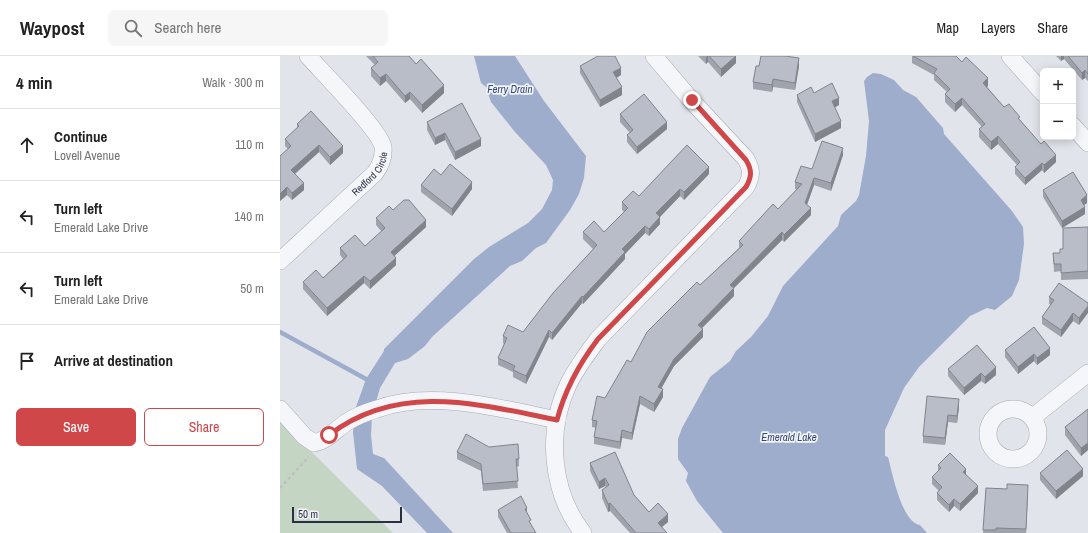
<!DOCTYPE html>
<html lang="en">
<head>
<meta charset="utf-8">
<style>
  :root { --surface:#fff; --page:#f6f6f6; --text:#222; --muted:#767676; --line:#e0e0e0; --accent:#d04749 }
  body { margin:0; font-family:"Archivo Narrow",sans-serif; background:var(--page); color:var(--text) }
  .controls { position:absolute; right:12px; top:12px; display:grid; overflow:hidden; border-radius:6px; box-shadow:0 2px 10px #0003 }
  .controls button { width:36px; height:36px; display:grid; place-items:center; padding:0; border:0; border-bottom:1px solid var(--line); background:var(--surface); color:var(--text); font:20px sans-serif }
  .scale { position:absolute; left:12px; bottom:10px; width:110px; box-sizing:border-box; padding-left:4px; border:2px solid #2a3043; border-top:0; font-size:11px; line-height:14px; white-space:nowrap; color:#2a3043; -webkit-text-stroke:3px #f2f4f8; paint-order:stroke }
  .stop { position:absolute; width:12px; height:12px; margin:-9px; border:3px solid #d04749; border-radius:50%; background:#fff }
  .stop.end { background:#d04749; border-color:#fff; box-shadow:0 1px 4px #0008 }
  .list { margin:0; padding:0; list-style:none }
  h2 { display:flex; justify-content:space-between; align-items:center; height:52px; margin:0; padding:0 16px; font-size:17px }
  h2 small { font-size:13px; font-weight:400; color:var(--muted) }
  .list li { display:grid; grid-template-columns:26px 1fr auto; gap:12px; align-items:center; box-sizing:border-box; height:72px; padding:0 16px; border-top:1px solid var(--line) }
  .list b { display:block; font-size:15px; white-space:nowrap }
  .list p { margin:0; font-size:13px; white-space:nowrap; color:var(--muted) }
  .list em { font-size:13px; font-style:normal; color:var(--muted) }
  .actions { display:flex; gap:8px; padding:12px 16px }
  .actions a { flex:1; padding:9px 0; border:1px solid var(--accent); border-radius:6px; text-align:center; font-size:14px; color:var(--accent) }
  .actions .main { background:var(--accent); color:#fff }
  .icon { flex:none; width:22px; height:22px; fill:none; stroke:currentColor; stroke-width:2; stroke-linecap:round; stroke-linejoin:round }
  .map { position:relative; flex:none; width:808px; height:477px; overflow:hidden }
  header { display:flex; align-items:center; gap:24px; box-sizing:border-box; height:56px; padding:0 20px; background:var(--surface); border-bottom:1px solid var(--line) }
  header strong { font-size:19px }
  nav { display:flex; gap:22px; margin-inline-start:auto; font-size:14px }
  .search { width:280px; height:36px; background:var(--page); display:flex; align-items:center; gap:10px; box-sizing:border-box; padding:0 14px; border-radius:6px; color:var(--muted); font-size:15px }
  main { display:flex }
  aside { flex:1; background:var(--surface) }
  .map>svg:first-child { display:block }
</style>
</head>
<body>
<header>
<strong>Waypost</strong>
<div class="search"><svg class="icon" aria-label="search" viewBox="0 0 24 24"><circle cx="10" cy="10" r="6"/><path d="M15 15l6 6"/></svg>Search here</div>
<nav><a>Map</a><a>Layers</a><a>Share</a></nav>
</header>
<main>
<aside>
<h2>4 min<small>Walk · 300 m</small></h2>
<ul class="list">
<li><svg class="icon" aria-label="ahead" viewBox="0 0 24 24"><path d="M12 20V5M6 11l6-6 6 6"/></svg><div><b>Continue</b><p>Lovell Avenue</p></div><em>110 m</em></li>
<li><svg class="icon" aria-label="left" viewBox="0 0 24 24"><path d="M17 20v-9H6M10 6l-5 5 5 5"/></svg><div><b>Turn left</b><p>Emerald Lake Drive</p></div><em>140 m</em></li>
<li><svg class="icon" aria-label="left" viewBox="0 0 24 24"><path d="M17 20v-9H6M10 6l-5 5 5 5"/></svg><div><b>Turn left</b><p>Emerald Lake Drive</p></div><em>50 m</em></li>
<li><svg class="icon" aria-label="arrive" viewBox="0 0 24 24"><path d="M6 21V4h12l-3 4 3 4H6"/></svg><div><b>Arrive at destination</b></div></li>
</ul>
<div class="actions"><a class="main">Save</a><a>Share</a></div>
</aside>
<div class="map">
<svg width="808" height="477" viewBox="0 0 808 477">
  <rect width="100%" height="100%" fill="#e2e4eb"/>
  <polygon fill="#c5d5c3" points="0,364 113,477 0,477"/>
  <g fill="#9dadcb">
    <polygon points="194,0 235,0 264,45 306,100 304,122 299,138 290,154 266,187 256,192 242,205 230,210 152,281 145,290 128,303 115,307 100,332 92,360 91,379 93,398 104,402 173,477 147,477 102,430 77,413 73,376 76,351 86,323 104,295 104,293 194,203 209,191 248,167 262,153 272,134 273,124 266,109 235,76 211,46 206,31 201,27"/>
    <path d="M593,17L601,18L614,24L623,34L636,41L663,72L664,78L732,155L743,171L744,188L739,224L732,240L715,254L707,252L690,260L639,311L624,332L605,374V400L608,401C612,416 622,467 640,469L647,477H443L417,445L406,425L408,417L398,403V383L402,372L430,321L450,305L456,295L471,281L488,260L503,230L558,170L561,159L576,145L579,139L586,100L589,65L584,25L587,21Z"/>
  </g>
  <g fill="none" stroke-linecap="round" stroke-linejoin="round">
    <polyline stroke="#9dadcb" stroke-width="4.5" points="0,276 86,323"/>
    <g stroke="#a7aab5" stroke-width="18">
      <g id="minor">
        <polyline points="730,0 763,37"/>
        <polyline points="793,70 808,87"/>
        <path id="s1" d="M0,205L95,117C101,109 104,101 103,91C100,74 42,16 28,0"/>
        <circle cx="733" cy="378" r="25"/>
        <path d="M0,353L24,380L34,387C47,385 56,373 67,366C76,360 87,356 97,353C151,333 224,353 277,364"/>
        <polyline points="753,361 808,317"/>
        <path d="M303,477C271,436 266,376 288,329C296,312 307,298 318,283L466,131C472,120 472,114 466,103L412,45L374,0"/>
      </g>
    </g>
    <polyline stroke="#bcbfc6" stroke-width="2.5" stroke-dasharray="3 3" stroke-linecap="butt" points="0,432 25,405 28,400"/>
    <use href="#minor" stroke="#f5f6f9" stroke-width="17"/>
  </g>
  <g fill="#9fa3ac">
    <polygon points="86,0 129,0 164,37 142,57 130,43 125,47 106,25 100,30 91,20 91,12 95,9"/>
    <polygon points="418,0 456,0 456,7 441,21 428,6 426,8"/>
    <polygon points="632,0 676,0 708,30 707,31 724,51 740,64 776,106 764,117 762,114 745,129 735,118 735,111 737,109 718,88 711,94 699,81 699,73 702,71 682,49 675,56 665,46 665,38 667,36 654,24 654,19 632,7"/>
    <polygon points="776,0 808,0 808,25 805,22 802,24 784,3 781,5"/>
    <polygon points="300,10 341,19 336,22 342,39 320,51 300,17"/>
    <polygon points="479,10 519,10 515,34 493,31 492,36 473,33 473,26"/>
    <polygon points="534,37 559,49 555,51 561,72 535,86 517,46 517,39"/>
    <polygon points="340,58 387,73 357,98 347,86 347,79 350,77 340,66"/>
    <polygon points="147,66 201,90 175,104 165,84 155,89 147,74"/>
    <polygon points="17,68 63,97 50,109 39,96 15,118 24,134 12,144 7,139 0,145 8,93 5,90 5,83 17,72"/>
    <polygon points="563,99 551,135 534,129 527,149 531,159 504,186 502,184 454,232 454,240 422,272 423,281 394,310 381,333 383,341 374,356 360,348 352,384 342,382 340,393 314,388 314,381 316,372 312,371 312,364 325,342 351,306 420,229 459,192 459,185 498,153 517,134 515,133 515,126 532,113"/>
    <polygon points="429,118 404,144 400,140 380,161 380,168 369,180 365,177 345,198 345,203 303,248 302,247 272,284 269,281 246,328 233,321 233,316 218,309 218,302 224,288 223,287 223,280 243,276 313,193 303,183 303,176 324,176 344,156 342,154 342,146 359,140"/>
    <polygon points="161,119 192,133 172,160 141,136 141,129"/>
    <polygon points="763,134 807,147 804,149 805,158 782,172 763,141"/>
    <polygon points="113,154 146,171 114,200 116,209 90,233 84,227 47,260 23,233 23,226 43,222 63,203 60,199 60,192 85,190 102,176 96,169 96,162"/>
    <polygon points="808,171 808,223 781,224 781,215 774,216 773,197 780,197 783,193"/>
    <polygon points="769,241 808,247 799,269 793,265 781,281 762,268 762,261 771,249 769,248"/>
    <polygon points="725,294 770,299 757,309 754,305 738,318 725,301"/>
    <polygon points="668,313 716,319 705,328 701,325 684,339 668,320"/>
    <polygon points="679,351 677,367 668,366 665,389 643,387 643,380"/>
    <polygon points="808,353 808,394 801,400 785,379 785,371"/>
    <polygon points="177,396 239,403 239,410 236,411 238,432 203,435 201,415 177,403"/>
    <polygon points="310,407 354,439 369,456 388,466 382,471 387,477 350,477 330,455 328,456 322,442 322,434 326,431 325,430 319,433 310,415"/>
    <polygon points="658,409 686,418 698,437 680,455 674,450 669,456 657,444 657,437 659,435 652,428 652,421 658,415"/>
    <polygon points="760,417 803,420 776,443 760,424"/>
    <polygon points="706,432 748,436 746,477 703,477"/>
    <polygon points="218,454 247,458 251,469 256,477 227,477 218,461"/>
  </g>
  <g fill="#82848c">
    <polygon points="427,0 428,0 428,6 426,8 426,1"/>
    <polygon points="456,0 456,7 441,21 441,13"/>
    <polygon points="781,0 784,0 784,3 781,5"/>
    <polygon points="519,2 519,10 515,34 515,27"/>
    <polygon points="341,12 341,19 333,24 333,16"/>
    <polygon points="805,14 805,22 802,24 802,17"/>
    <polygon points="106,18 106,25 100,30 100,22"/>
    <polygon points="708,22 708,30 703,34 703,27"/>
    <polygon points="493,23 493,31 492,36 492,29"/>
    <polygon points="164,29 164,37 142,57 142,49"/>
    <polygon points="342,31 342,39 320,51 320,44"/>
    <polygon points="130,36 130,43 125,47 125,40"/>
    <polygon points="559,42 559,49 552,53 552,45"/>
    <polygon points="682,42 682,49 675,56 675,48"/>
    <polygon points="561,65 561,72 535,86 535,78"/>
    <polygon points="387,66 387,73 357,98 357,91"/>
    <polygon points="165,77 165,84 155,89 155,82"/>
    <polygon points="718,80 718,88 711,94 711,86"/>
    <polygon points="201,83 201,90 175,104 175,96"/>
    <polygon points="39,89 39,96 11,121 11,114"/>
    <polygon points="63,90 63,97 50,109 50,101"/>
    <polygon points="563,92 563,99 551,135 551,127"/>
    <polygon points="776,99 776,106 764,117 764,109"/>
    <polygon points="762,107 762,114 745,129 745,122"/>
    <polygon points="429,111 429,118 404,144 404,136"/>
    <polygon points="534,122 534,129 525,154 525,147"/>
    <polygon points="192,126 192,133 172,160 172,153"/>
    <polygon points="24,127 24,134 12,144 12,137"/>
    <polygon points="7,131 7,139 0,145 0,138"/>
    <polygon points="400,133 400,140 379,162 380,161 380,168 369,180 369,173 376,157"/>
    <polygon points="807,139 807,147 801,151 801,144"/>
    <polygon points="805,151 805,158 782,172 782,165"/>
    <polygon points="531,152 531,159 504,186 504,179"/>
    <polygon points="146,164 146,171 111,203 111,196"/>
    <polygon points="365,170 365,177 345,198 345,203 303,248 303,241 342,193"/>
    <polygon points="502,176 502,184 450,236 450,229"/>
    <polygon points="116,202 116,209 90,233 90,225"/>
    <polygon points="84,220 84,227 47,260 47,252"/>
    <polygon points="454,232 454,240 418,276 418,269"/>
    <polygon points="302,240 302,247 272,284 272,277"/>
    <polygon points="808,250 808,257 799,269 799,262"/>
    <polygon points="793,257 793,265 781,281 781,274"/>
    <polygon points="423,273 423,281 394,310 378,338 378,331 394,303"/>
    <polygon points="269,274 269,281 246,328 246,320"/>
    <polygon points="770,292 770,299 757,309 757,302"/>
    <polygon points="754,298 754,305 738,318 738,311"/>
    <polygon points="716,311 716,319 705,328 705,321"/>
    <polygon points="701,317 701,325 684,339 684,332"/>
    <polygon points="383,333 383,341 374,356 374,348"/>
    <polygon points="360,340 360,348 352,384 352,377"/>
    <polygon points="679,343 679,351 677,367 677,360"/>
    <polygon points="668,359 668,366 665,389 665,382"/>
    <polygon points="342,374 342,382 340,393 340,386"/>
    <polygon points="808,387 808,394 801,400 801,392"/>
    <polygon points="686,413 686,420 683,416"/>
    <polygon points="803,413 803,420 776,443 776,435"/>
    <polygon points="325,422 325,430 319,433 319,426"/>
    <polygon points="748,429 748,436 746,477 746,473"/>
    <polygon points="698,430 698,437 680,455 680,448"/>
    <polygon points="674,443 674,450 669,456 669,449"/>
    <polygon points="330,447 330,455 328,456 328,448"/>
    <polygon points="247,452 247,459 245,453"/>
    <polygon points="388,458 388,466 378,474 378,467"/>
  </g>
  <g fill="#b9bdc8" stroke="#82848c">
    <polygon points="93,0 129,0 136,8 141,3 164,29 142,49 130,36 125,40 106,18 100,22 91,12 98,6"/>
    <polygon points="318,0 335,0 341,12 333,16 342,31 320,44 300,10"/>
    <polygon points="429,0 456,0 441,13"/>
    <polygon points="481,0 505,0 519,2 515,27 493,23 492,29 473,26 476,10 479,10"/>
    <polygon points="633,0 676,0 682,6 686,1 708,22 703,27 724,51 729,48 740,61 738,62 761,88 764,85 776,99 764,109 762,107 745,122 735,111 740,106 718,80 711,86 699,73 705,68 682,42 675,48 665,38 670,33 654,17 657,13"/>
    <polygon points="788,0 808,0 808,18 805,14 802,17"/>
    <polygon points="552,27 559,42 552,45 561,65 535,78 517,39 531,31 534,37"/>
    <polygon points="364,38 387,66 357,91 347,79 353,74 340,58"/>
    <polygon points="182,47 201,83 175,96 165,77 155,82 147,66"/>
    <polygon points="31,55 63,90 50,101 39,89 11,114 24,127 12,137 7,131 0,138 0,100 11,90 5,83 19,70 17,68"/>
    <polygon points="542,85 563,92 551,127 534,122 525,147 531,152 504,179 502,176 450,229 454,232 418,269 423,273 394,303 378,331 383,333 374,348 360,340 352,377 342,374 340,386 314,381 317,365 312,364 317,340 325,342 347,304 351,306 367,276 417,226 420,229 463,189 459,185 493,148 498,153 522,128 515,126 521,110 532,113"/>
    <polygon points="407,89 429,111 404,136 400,133 376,157 380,161 369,173 365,170 342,193 345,196 303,241 302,240 272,277 269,274 246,320 233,314 235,310 218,302 227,282 223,280 228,269 243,276 273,237 317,189 303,176 314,165 324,176 348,152 342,146 353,135 359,140"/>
    <polygon points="170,108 192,126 172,153 141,129 154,113 161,119"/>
    <polygon points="793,116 807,139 801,144 805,151 782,165 763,134"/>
    <polygon points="124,144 129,144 146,164 111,196 116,202 90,225 84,220 47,252 23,226 36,214 43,222 67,200 60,192 75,179 85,190 105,172 96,162 109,150 113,154"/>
    <polygon points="808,171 808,215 781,217 781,208 774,208 773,197 780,197 780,193 783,193 783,172"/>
    <polygon points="779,227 808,247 808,250 799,262 793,257 781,274 762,261 774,244 769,241"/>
    <polygon points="754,271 770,292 757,302 754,298 738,311 725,294"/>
    <polygon points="697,289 716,311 705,321 701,317 684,332 668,313"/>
    <polygon points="647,340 679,343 677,360 668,359 665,382 643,380"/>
    <polygon points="808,353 808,387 801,392 785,371"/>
    <polygon points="186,378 209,391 238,388 239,403 236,403 238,425 203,428 201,408 177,396"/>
    <polygon points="787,394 803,413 776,435 760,417"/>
    <polygon points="335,396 354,439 369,456 378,447 388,458 378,467 387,477 356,477 330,447 328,448 322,434 329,429 325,422 319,426 310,407"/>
    <polygon points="670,397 686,413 683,416 698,430 680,448 674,443 669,449 657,437 662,431 652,421 661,412 658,409"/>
    <polygon points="727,428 748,429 746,473 716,472 716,474 703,474 706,432 727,433"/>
    <polygon points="241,440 247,452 245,453 251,464 249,465 256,477 231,477 218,454"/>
  </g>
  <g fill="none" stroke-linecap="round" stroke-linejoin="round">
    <path stroke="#d04749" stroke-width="5" d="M49,379C119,326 198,348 277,364C285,333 299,308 318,283L466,131C472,120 472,114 466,104L412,44"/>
  </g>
  <g text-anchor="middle" stroke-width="3.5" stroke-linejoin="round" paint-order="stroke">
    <g font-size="10" fill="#2a3043" stroke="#f2f4f8">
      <text dy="4" stroke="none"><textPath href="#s1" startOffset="126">Redford Circle</textPath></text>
    </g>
    <g font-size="11" font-style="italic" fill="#334978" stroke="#f2f4f8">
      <text x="230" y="37">Ferry Drain</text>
      <text x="509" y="385">Emerald Lake</text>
    </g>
  </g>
</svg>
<div class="controls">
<button>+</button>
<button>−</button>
</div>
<div class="scale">50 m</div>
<div class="stop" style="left:49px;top:379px"></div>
<div class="stop end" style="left:412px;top:44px"></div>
</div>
</main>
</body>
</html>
